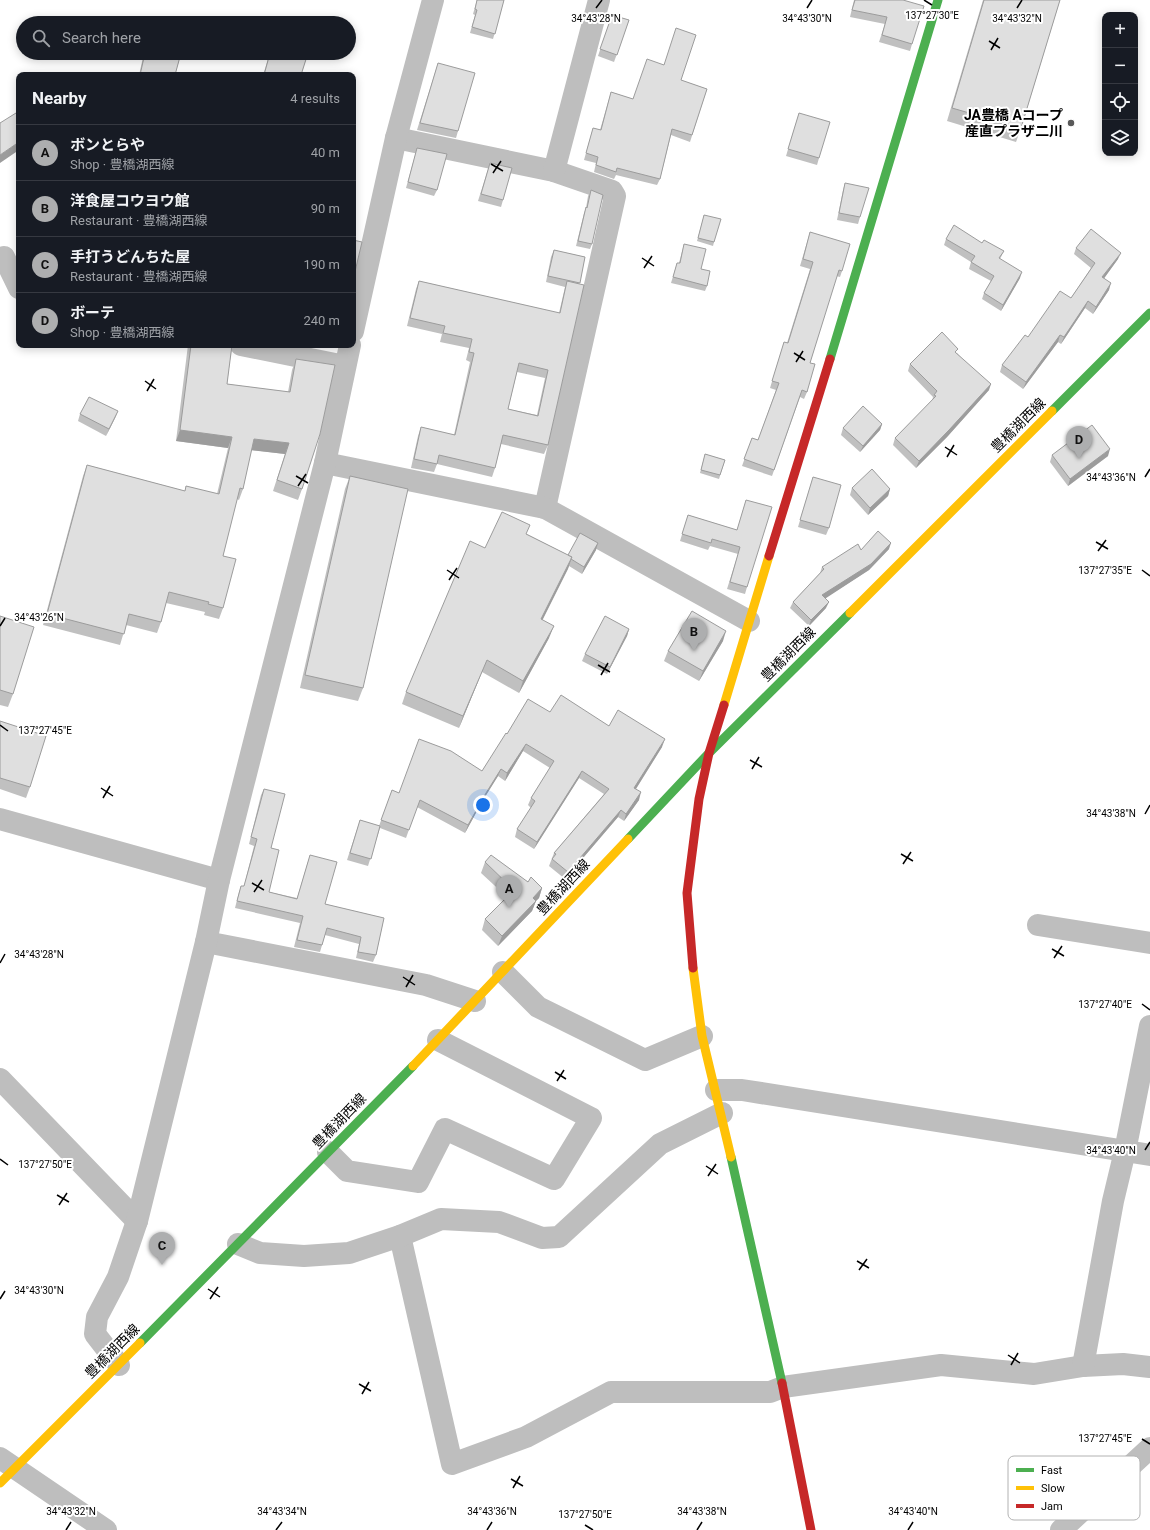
<!DOCTYPE html>
<html lang="en">
<head>
<meta charset="utf-8">
<style>
  :root { --surface:#171b24; --page:#242831; --text:#f1f3f6; --muted:#9ea1a6; --line:#363941; --accent:#adaeaf }
  body { margin:0; font-family:Roboto,"Noto Sans JP",sans-serif; background:var(--page); color:var(--text) }
  .controls { position:absolute; right:12px; top:12px; display:grid; overflow:hidden; border-radius:8px; box-shadow:0 2px 10px #0003 }
  .controls button { width:36px; height:36px; display:grid; place-items:center; padding:0; border:0; border-bottom:1px solid var(--line); background:var(--surface); color:var(--text); font:20px sans-serif }
  .you { position:absolute; left:483px; top:805px; width:14px; height:14px; margin:-10px; border:3px solid #fff; border-radius:50%; background:#1a73e8; box-shadow:0 0 0 6px #1a73e833 }
  .badge { display:grid; place-items:center; width:26px; height:26px; border-radius:50%; background:var(--accent); color:#111; font-size:13px; font-weight:700 }
  .pin { position:absolute; translate:-50% -33px; filter:drop-shadow(0 1px 2px #0008) }
  .pin::after { content:''; position:absolute; top:21px; width:14px; height:12px; background:inherit; clip-path:polygon(0 0,100% 0,50% 100%) }
  .list { margin:0; padding:0; list-style:none }
  h2 { display:flex; justify-content:space-between; align-items:center; height:52px; margin:0; padding:0 16px; font-size:17px }
  h2 small { font-size:13px; font-weight:400; color:var(--muted) }
  .list li { display:grid; grid-template-columns:26px 1fr auto; gap:12px; align-items:center; box-sizing:border-box; height:56px; padding:0 16px; border-top:1px solid var(--line) }
  .list b { display:block; font-size:15px; white-space:nowrap }
  .list p { margin:0; font-size:13px; white-space:nowrap; color:var(--muted) }
  .list em { font-size:13px; font-style:normal; color:var(--muted) }
  .icon { flex:none; width:22px; height:22px; fill:none; stroke:currentColor; stroke-width:2; stroke-linecap:round; stroke-linejoin:round }
  .map { position:relative; flex:none; width:1150px; height:1530px; overflow:hidden }
  .search { position:absolute; background:var(--surface); box-shadow:0 2px 10px #0003; left:16px; top:16px; width:340px; height:44px; display:flex; align-items:center; gap:10px; box-sizing:border-box; padding:0 14px; border-radius:22px; color:var(--muted); font-size:15px }
  .panel { position:absolute; background:var(--surface); box-shadow:0 2px 10px #0003; left:16px; top:72px; width:340px; height:276px; border-radius:8px }
  .map>svg:first-child { display:block }
</style>
</head>
<body>
<div class="map">
<svg width="1150" height="1530" viewBox="0 0 1150 1530">
  <rect width="100%" height="100%" fill="#fff"/>
  <g fill="none" stroke-linecap="round" stroke-linejoin="round">
    <g stroke="#bebebe" stroke-width="22">
      <polyline points="396,138 554,171 612,191 615,196 545,508"/>
      <polyline points="554,171 599,0"/>
      <polyline points="4,257 19,288"/>
      <polyline points="353,331 396,138 433,0"/>
      <polyline points="241,345 345,366"/>
      <polyline points="325,463 545,508 749,621"/>
      <polyline points="0,819 219,880"/>
      <polyline points="1038,925 1150,943"/>
      <polyline points="206,942 426,985 475,1001"/>
      <polyline points="503,972 538,1007 645,1060 702,1036"/>
      <polyline points="0,1079 137,1221"/>
      <polyline points="716,1090 742,1090 1150,1155"/>
      <polyline points="328,1152 347,1171 418,1182 445,1129 554,1179 591,1118 438,1040"/>
      <polyline points="400,1236 452,1464 526,1437 611,1392 770,1392 783,1387 941,1365 1034,1374 1083,1366 1123,1364 1150,1367"/>
      <polyline points="238,1244 260,1253 304,1256 349,1253 400,1236 441,1219 499,1222 542,1238 559,1237 660,1144 722,1113"/>
      <polyline points="119,1365 95,1334 97,1317 118,1277 137,1221 206,942 219,880 325,463 350,345"/>
      <polyline points="1083,1366 1113,1201 1125,1151 1150,1026"/>
      <polyline points="0,1458 106,1530"/>
      <polyline points="1061,1530 1150,1448"/>
    </g>
    <g stroke="#4caf50" stroke-width="9">
      <polyline points="830,359 938,0"/>
      <polyline points="1052,411 1150,313"/>
      <polyline points="628,839 709,753 850,613"/>
      <polyline points="731,1157 782,1383"/>
      <polyline points="140,1343 413,1066"/>
    </g>
    <g stroke="#ffc107" stroke-width="9">
      <polyline points="850,613 1052,411"/>
      <polyline points="724,705 769,556"/>
      <polyline points="693,968 702,1036 731,1157"/>
      <polyline points="413,1066 628,839"/>
      <polyline points="0,1483 140,1343"/>
    </g>
    <g stroke="#c62828" stroke-width="9">
      <polyline points="769,556 830,359"/>
      <polyline points="693,968 687,893 699,799 709,753 724,705"/>
      <polyline points="782,1383 811,1530"/>
    </g>
  </g>
  <g fill="#c0c0c0" fill-rule="evenodd">
    <polygon points="477,0 504,0 493,39 470,33 475,15 473,14"/>
    <polygon points="854,0 903,0 912,44 910,51 879,42 885,24 850,17"/>
    <polygon points="983,0 1060,0 1021,128 1016,142 947,121"/>
    <polygon points="612,15 629,20 614,62 598,56"/>
    <polygon points="144,53 181,53 175,75 139,75"/>
    <polygon points="270,53 308,53 301,75 263,75"/>
    <polygon points="438,63 458,131 456,138 417,130"/>
    <polygon points="681,80 707,89 690,142 671,135 660,179 657,185 616,175 614,179 594,172 596,163 584,160 593,128 600,130 611,92 633,99"/>
    <polygon points="799,113 819,158 817,165 786,156"/>
    <polygon points="417,148 437,190 434,196 406,188"/>
    <polygon points="490,163 503,200 501,207 478,201"/>
    <polygon points="845,183 860,217 858,224 837,220 843,190"/>
    <polygon points="591,190 592,244 590,249 576,246 584,213 586,208 588,196"/>
    <polygon points="704,215 714,242 713,246 697,241"/>
    <polygon points="810,232 842,271 840,277 836,276 810,363 807,392 804,399 800,397 772,476 742,466 752,438 758,440 776,390 770,388 784,342 787,343 810,269 800,266"/>
    <polygon points="946,239 982,243 1004,251 1000,259 1020,278 1001,311 982,299 984,293 991,281 969,269 971,262 944,245"/>
    <polygon points="684,244 701,269 707,286 705,291 671,283 677,263 679,263"/>
    <polygon points="1076,248 1118,259 1104,278 1109,290 1093,314 1085,308 1061,344 1058,342 1023,389 1000,372 1002,365 1028,337 1071,298 1091,268 1074,254"/>
    <path d="M554,250L585,257L579,284L548,445L544,454L501,444L495,468L492,477L437,464L434,472L411,468L418,436L421,427L454,435L470,362L466,360L469,348L440,342L442,334L407,326L416,289L419,281L559,313L565,287L546,282L551,257ZM517,372L545,378L537,415L508,409Z"/>
    <polygon points="188,345 232,345 227,384 288,392 292,370 296,359 302,489 298,500 273,491 285,454 251,450 243,489 239,500 237,499 223,556 223,608 219,619 204,615 205,612 166,603 161,622 157,633 126,625 120,645 43,625 83,476 87,465 185,491 186,486 217,494 228,448 176,441"/>
    <polygon points="957,353 989,390 947,437 916,468 893,445 895,438 932,401 933,397 908,371 910,364"/>
    <polygon points="118,411 115,418 106,436 78,421 80,414"/>
    <polygon points="882,424 880,430 860,452 841,435 843,428"/>
    <polygon points="705,454 725,460 719,479 700,473"/>
    <polygon points="1052,455 1108,456 1068,486 1050,462"/>
    <polygon points="350,476 363,688 358,701 300,688 345,489"/>
    <polygon points="813,477 829,528 826,535 798,527"/>
    <polygon points="852,488 890,489 888,496 868,515 850,495"/>
    <polygon points="746,500 747,587 745,594 727,589 738,554 710,546 708,550 680,541 688,515 737,530"/>
    <polygon points="527,534 568,555 596,550 582,574 569,566 542,620 549,638 519,693 482,672 459,728 402,704 406,692 485,548"/>
    <polygon points="889,549 869,570 825,598 826,608 809,626 790,608 793,602 820,573 822,567 861,550"/>
    <polygon points="0,616 13,694 8,707 0,705"/>
    <polygon points="629,629 627,636 607,674 582,661 585,654"/>
    <polygon points="723,641 699,681 664,661 668,651"/>
    <polygon points="550,712 609,726 662,747 636,789 639,800 624,821 618,817 565,879 549,866 554,853 604,794 579,778 534,849 515,837 517,829 531,808 528,805 531,798 550,768 523,751 505,781 498,776 483,800 465,833 417,807 406,838 380,828 368,866 347,860 360,820 379,826 392,790 399,793 482,771 507,734"/>
    <polygon points="0,721 30,787 26,798 0,789"/>
    <polygon points="264,789 271,848 269,892 297,898 310,855 325,904 384,918 376,955 373,962 356,958 359,944 325,935 320,952 294,947 300,923 235,908 239,892 241,886 244,886 254,846 249,844 261,795"/>
    <polygon points="485,862 542,888 539,898 536,901 532,911 498,946 482,930 485,919 507,897 481,873"/>
  </g>
  <g fill="#9c9c9c">
    <polygon points="19,142 19,150 0,163 0,155"/>
    <polygon points="1121,253 1118,259 1100,284 1102,277"/>
    <polygon points="1022,272 1020,278 1001,311 1003,305"/>
    <polygon points="1111,283 1109,290 1093,314 1096,307"/>
    <polygon points="1088,301 1085,308 1061,344 1064,337"/>
    <polygon points="1060,335 1058,342 1023,389 1026,382"/>
    <polygon points="991,384 989,390 947,437 916,468 919,461"/>
    <polygon points="118,411 115,418 106,436 109,429"/>
    <polygon points="882,424 880,430 860,452 863,446"/>
    <polygon points="180,430 232,437 228,448 176,441"/>
    <polygon points="254,439 289,443 285,454 250,450"/>
    <polygon points="1110,449 1108,456 1068,486 1070,479"/>
    <polygon points="890,489 888,496 868,515 870,508"/>
    <polygon points="598,543 596,550 582,574 584,567"/>
    <polygon points="891,543 889,549 869,570 820,602 822,595"/>
    <polygon points="572,557 568,569 537,631 541,619"/>
    <polygon points="829,602 826,608 809,626 811,620"/>
    <polygon points="554,626 549,638 519,693 523,681"/>
    <polygon points="629,629 627,636 607,674 610,667"/>
    <polygon points="726,631 723,641 699,681 703,671"/>
    <polygon points="487,660 482,672 459,728 463,716"/>
    <polygon points="665,739 662,747 632,795 634,788"/>
    <polygon points="526,744 523,751 505,781 507,773"/>
    <polygon points="501,769 498,776 483,800 465,833 468,825 486,793"/>
    <polygon points="582,771 579,778 534,849 537,842"/>
    <polygon points="641,792 639,800 624,821 626,814"/>
    <polygon points="621,810 618,817 565,879 568,872"/>
    <polygon points="542,888 539,898 535,902 536,901 532,911 498,946 502,936 533,898"/>
  </g>
  <g fill="#dfdfdf" stroke="#9c9c9c" fill-rule="evenodd">
    <polygon points="477,0 504,0 495,34 472,27 477,10 475,9"/>
    <polygon points="855,0 903,0 924,6 912,44 882,35 887,17 852,10"/>
    <polygon points="984,0 1060,0 1021,128 952,108"/>
    <polygon points="612,15 629,20 617,55 600,49"/>
    <polygon points="676,28 696,35 681,80 707,89 692,135 672,129 660,179 617,168 616,172 596,165 598,157 586,153 593,128 601,130 611,92 633,99 647,59 664,65"/>
    <polygon points="145,53 181,53 175,75 140,75"/>
    <polygon points="270,53 308,53 301,75 264,75"/>
    <polygon points="438,63 475,73 458,131 420,123"/>
    <polygon points="16,113 19,118 19,142 0,155 0,123"/>
    <polygon points="799,113 830,122 819,158 788,149"/>
    <polygon points="417,148 447,154 437,190 408,182"/>
    <polygon points="353,153 355,153 353,165"/>
    <polygon points="490,163 512,168 503,200 481,194"/>
    <polygon points="845,183 869,188 860,217 839,213"/>
    <polygon points="591,190 603,195 592,244 578,241 586,207 587,208"/>
    <polygon points="704,215 721,219 714,242 698,238"/>
    <polygon points="954,225 982,243 984,240 1004,251 999,258 1022,272 1003,305 984,293 994,276 971,262 975,256 946,239"/>
    <polygon points="1091,229 1121,253 1102,277 1111,283 1096,307 1088,301 1064,337 1060,335 1026,382 1002,365 1025,335 1028,337 1060,291 1071,298 1095,263 1076,248"/>
    <polygon points="810,232 850,244 842,271 839,270 810,363 815,364 807,392 802,390 774,470 744,459 752,438 758,440 779,383 772,381 784,342 788,343 813,262 803,259"/>
    <polygon points="353,240 362,242 353,280"/>
    <polygon points="684,244 706,249 701,269 710,271 707,286 673,277 677,263 680,263"/>
    <polygon points="554,250 585,257 580,283 548,276"/>
    <path d="M419,281L560,313L567,281L584,285L548,445L503,435L495,468L439,455L437,464L414,459L421,427L455,435L474,353L469,352L472,339L443,333L445,326L410,318ZM519,363L548,370L538,416L508,409Z"/>
    <polygon points="942,332 958,349 955,352 991,384 949,430 919,461 895,438 936,396 934,395 937,391 910,364"/>
    <polygon points="191,345 232,345 227,384 290,392 296,359 335,365 320,434 302,489 277,480 289,443 254,439 243,489 240,488 223,556 236,559 223,608 208,604 209,602 169,592 161,622 129,614 124,634 47,614 87,465 185,491 186,486 219,494 232,437 180,430"/>
    <polygon points="89,397 118,411 109,429 80,414"/>
    <polygon points="863,406 882,424 863,446 843,428"/>
    <polygon points="1092,425 1110,449 1070,479 1052,455"/>
    <polygon points="705,454 725,460 720,475 701,470"/>
    <polygon points="872,469 890,489 870,508 852,488"/>
    <polygon points="350,476 408,489 363,688 305,675"/>
    <polygon points="813,477 841,485 829,528 800,520"/>
    <polygon points="746,500 772,507 747,587 730,582 740,547 712,539 711,543 682,534 688,515 737,530"/>
    <polygon points="502,512 530,525 526,534 572,557 541,619 554,626 523,681 487,660 463,716 406,692 470,541 485,548"/>
    <polygon points="878,531 891,543 871,564 822,595 829,602 811,620 793,602 824,569 822,567 858,544 861,550"/>
    <polygon points="580,533 598,543 584,567 571,559 572,557 568,555"/>
    <polygon points="692,611 726,631 703,671 668,651"/>
    <polygon points="0,616 34,627 13,694 0,690"/>
    <polygon points="605,616 629,629 610,667 585,654"/>
    <polygon points="561,695 609,726 618,710 665,739 634,788 641,792 626,814 621,810 568,872 552,859 556,854 554,853 609,789 582,771 537,842 517,829 535,801 531,798 554,761 526,744 507,773 501,769 486,793 468,825 420,800 409,830 381,820 392,790 399,793 419,739 451,751 482,771 506,733 507,734 528,699 550,712"/>
    <polygon points="0,721 46,736 30,787 0,778"/>
    <polygon points="264,789 285,794 271,848 279,850 269,892 297,899 310,855 337,862 325,904 384,918 376,955 358,952 361,937 327,928 322,945 297,940 303,916 237,901 241,886 244,886 257,839 251,837"/>
    <polygon points="360,820 380,826 371,859 350,853"/>
    <polygon points="491,855 528,882 531,877 542,888 533,898 536,901 502,936 485,919 514,890 485,862"/>
  </g>
  <path fill="none" stroke="#000" stroke-width="1.5" d="M924,0L932,5M596,8L602,0M807,8L812,0M1017,8L1022,0M989,41L1000,48M991,50L998,38M491,164L503,171M493,173L501,161M642,258L654,266M644,268L652,256M794,353L805,360M796,362L803,351M145,381L156,389M147,391L154,379M945,447L957,455M947,457L954,445M296,476L308,483M1145,477L1150,469M298,486L306,474M1096,542L1108,549M1098,551L1106,540M447,570L459,578M1142,570L1150,576M449,580L457,568M0,626L5,618M598,665L610,672M601,675L608,663M0,725L8,731M750,760L762,767M752,769L759,757M101,788L113,796M103,798L110,786M1145,814L1150,805M901,854L913,861M903,864L911,852M252,883L264,890M254,892L262,880M1052,949L1064,956M1054,958L1062,946M0,963L5,954M403,977L415,985M406,987L413,975M1142,1004L1150,1010M555,1072L566,1079M557,1081L564,1070M1145,1150L1150,1142M0,1159L8,1165M706,1166L718,1174M708,1176L716,1164M57,1195L69,1202M59,1205L67,1193M857,1261L869,1268M859,1270L867,1259M208,1289L220,1297M0,1299L5,1291M210,1299L218,1287M1008,1355L1020,1363M1011,1365L1018,1353M359,1384L371,1391M362,1394L369,1382M1142,1439L1150,1444M511,1479L523,1486M513,1488L520,1476M585,1525L593,1530M66,1530L71,1522M276,1530L282,1522M487,1530L492,1522M697,1530L702,1522M908,1530L913,1522"/>
  <circle fill="#595959" stroke="#fff" stroke-width="1.5" cx="1071" cy="123" r="4"/>
  <g text-anchor="middle" stroke-width="4" stroke-linejoin="round" paint-order="stroke">
    <g font-size="14" font-weight="bold" fill="#000" stroke="#fff" text-anchor="end">
      <text x="1063" y="120">JA豊橋 Aコープ<tspan x="1063" dy="16">産直プラザ二川</tspan></text>
    </g>
    <g font-size="14" fill="#000" stroke="#fff">
      <text transform="translate(1018 425) rotate(-45)" y="5">豊橋湖西線</text>
      <text transform="translate(788 654) rotate(-45)" y="5">豊橋湖西線</text>
      <text transform="translate(563 887) rotate(-47)" y="5">豊橋湖西線</text>
      <text transform="translate(339 1121) rotate(-46)" y="5">豊橋湖西線</text>
      <text transform="translate(112 1351) rotate(-45)" y="5">豊橋湖西線</text>
    </g>
  </g>
  <rect x="1008" y="1456" width="132" height="64" rx="6" fill="#fff" stroke="#b2b2b2" stroke-width="1"/>
  <rect x="1016" y="1468" width="18" height="4" fill="#4caf50"/>
  <rect x="1016" y="1486" width="18" height="4" fill="#ffc107"/>
  <rect x="1016" y="1504" width="18" height="4" fill="#c62828"/>
  <g font-size="11" fill="#000">
    <text x="1041" y="1474">Fast</text>
    <text x="1041" y="1492">Slow</text>
    <text x="1041" y="1510">Jam</text>
  </g>
  <g font-size="10" text-anchor="middle" fill="#000" stroke="#fff" stroke-width="4" stroke-linejoin="round" paint-order="stroke">
    <text x="932" y="19">137°27'30"E</text>
    <text x="596" y="22">34°43'28"N</text>
    <text x="807" y="22">34°43'30"N</text>
    <text x="1017" y="22">34°43'32"N</text>
    <text x="1111" y="481">34°43'36"N</text>
    <text x="1105" y="574">137°27'35"E</text>
    <text x="39" y="621">34°43'26"N</text>
    <text x="45" y="734">137°27'45"E</text>
    <text x="1111" y="817">34°43'38"N</text>
    <text x="39" y="958">34°43'28"N</text>
    <text x="1105" y="1008">137°27'40"E</text>
    <text x="1111" y="1154">34°43'40"N</text>
    <text x="45" y="1168">137°27'50"E</text>
    <text x="39" y="1294">34°43'30"N</text>
    <text x="1105" y="1442">137°27'45"E</text>
    <text x="71" y="1515">34°43'32"N</text>
    <text x="282" y="1515">34°43'34"N</text>
    <text x="492" y="1515">34°43'36"N</text>
    <text x="702" y="1515">34°43'38"N</text>
    <text x="913" y="1515">34°43'40"N</text>
    <text x="585" y="1518">137°27'50"E</text>
  </g>
</svg>
<div class="controls">
<button>+</button>
<button>−</button>
<button><svg class="icon" aria-label="locate" viewBox="0 0 24 24"><circle cx="12" cy="12" r="6"/><path d="M12 2v4M12 18v4M2 12h4M18 12h4"/></svg></button>
<button><svg class="icon" aria-label="layers" viewBox="0 0 24 24"><path d="M12 4l9 5-9 5-9-5zM3 14l9 5 9-5"/></svg></button>
</div>
<div class="you"></div>
<div class="pin badge" style="left:509px;top:908px">A</div>
<div class="pin badge" style="left:694px;top:651px">B</div>
<div class="pin badge" style="left:162px;top:1265px">C</div>
<div class="pin badge" style="left:1079px;top:459px">D</div>
<div class="search"><svg class="icon" aria-label="search" viewBox="0 0 24 24"><circle cx="10" cy="10" r="6"/><path d="M15 15l6 6"/></svg>Search here</div>
<section class="panel">
<h2>Nearby<small>4 results</small></h2>
<ul class="list">
<li><span class="badge">A</span><div><b>ボンとらや</b><p>Shop · 豊橋湖西線</p></div><em>40 m</em></li>
<li><span class="badge">B</span><div><b>洋食屋コウヨウ館</b><p>Restaurant · 豊橋湖西線</p></div><em>90 m</em></li>
<li><span class="badge">C</span><div><b>手打うどんちた屋</b><p>Restaurant · 豊橋湖西線</p></div><em>190 m</em></li>
<li><span class="badge">D</span><div><b>ボーテ</b><p>Shop · 豊橋湖西線</p></div><em>240 m</em></li>
</ul>
</section>
</div>
</body>
</html>
